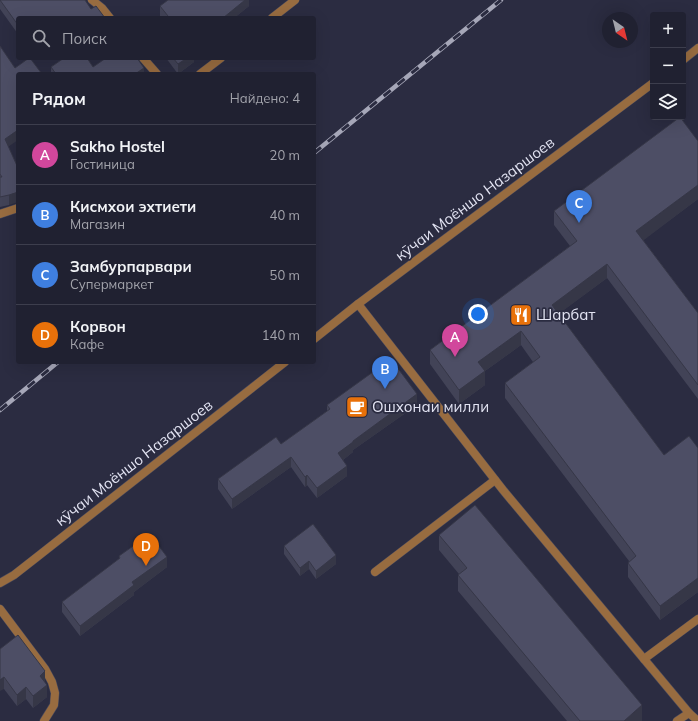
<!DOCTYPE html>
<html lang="ru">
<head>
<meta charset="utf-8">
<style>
  :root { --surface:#202131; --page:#282939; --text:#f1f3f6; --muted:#a2a3ab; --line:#3d3e4d; --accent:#0b8043 }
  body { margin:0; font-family:Mulish,sans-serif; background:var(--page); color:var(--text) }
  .controls { position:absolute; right:12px; top:12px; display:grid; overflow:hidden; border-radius:4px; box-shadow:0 4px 16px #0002 }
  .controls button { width:36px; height:36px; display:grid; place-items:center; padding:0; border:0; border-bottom:1px solid var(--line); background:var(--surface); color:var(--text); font:20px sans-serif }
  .compass { position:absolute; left:602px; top:12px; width:36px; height:36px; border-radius:50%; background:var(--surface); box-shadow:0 4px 16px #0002; rotate:145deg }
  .you { position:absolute; left:478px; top:314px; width:14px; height:14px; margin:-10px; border:3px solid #fff; border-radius:50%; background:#1a73e8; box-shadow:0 0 0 6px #1a73e833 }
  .badge { display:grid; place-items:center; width:26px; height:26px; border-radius:50%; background:var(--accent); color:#fff; font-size:13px; font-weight:700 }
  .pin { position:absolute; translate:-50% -33px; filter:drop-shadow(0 1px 2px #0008) }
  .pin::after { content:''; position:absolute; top:21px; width:14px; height:12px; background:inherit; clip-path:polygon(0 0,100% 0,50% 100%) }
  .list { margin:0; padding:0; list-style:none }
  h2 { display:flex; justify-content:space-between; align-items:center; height:52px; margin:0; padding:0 16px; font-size:17px }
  h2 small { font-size:13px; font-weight:400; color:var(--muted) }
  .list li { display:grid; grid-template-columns:26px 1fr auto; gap:12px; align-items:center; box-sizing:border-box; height:60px; padding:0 16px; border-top:1px solid var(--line) }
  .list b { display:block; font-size:15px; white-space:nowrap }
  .list p { margin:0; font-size:13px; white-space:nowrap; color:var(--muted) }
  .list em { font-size:13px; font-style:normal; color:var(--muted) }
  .icon { flex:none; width:22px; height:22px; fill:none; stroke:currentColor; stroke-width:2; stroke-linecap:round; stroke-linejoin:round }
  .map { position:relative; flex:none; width:698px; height:721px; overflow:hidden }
  .search { position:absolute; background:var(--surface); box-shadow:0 4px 16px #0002; left:16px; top:16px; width:300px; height:44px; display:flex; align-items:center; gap:10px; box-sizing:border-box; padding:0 14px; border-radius:4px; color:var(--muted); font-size:15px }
  .panel { position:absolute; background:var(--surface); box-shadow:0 4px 16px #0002; left:16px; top:72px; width:300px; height:292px; border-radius:4px }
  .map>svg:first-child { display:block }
</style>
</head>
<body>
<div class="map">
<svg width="698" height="721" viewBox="0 0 698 721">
  <rect width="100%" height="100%" fill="#2b2c41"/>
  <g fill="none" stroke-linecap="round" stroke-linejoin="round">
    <g stroke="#48495d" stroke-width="9">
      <g id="service">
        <polyline points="92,0 102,8 110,18"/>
        <polyline points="272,18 295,0"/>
        <polyline points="143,58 157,74"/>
        <polyline points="200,74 221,58"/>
        <polyline points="0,214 18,208"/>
        <polyline points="358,304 503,490 689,713 698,721"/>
        <polyline points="375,572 495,480"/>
        <polyline points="0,609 45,669 52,682 55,693 54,705 44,721"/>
        <polyline points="644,659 698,619"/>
        <polyline points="677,721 689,713"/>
      </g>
    </g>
    <g stroke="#48495d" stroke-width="9">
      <g id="minor">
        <polyline points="683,60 698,48"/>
        <polyline points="314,339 358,304 653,83"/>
        <polyline points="0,583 14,575 37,557 285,362"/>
      </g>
    </g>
    <use href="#service" stroke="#986c40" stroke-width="8"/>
    <use href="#minor" stroke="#986c40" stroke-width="8"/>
    <g stroke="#a6a7b8" stroke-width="4.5">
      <g id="rail">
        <polyline points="314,153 501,0"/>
        <polyline points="0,410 58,362"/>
      </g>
    </g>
    <use href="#rail" stroke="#2b2c41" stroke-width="3" stroke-dasharray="9" stroke-linecap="butt"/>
  </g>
  <g fill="#424357">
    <polygon points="0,0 91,9 105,18 18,18 18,34 0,9"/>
    <polygon points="249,0 249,6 234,18 162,18 160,16 160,6"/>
    <polygon points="0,46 18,74 8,147 18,168 9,205 0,207"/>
    <polygon points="60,58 87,58 93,67 144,74 51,74 51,67 61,60"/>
    <polygon points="166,58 194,58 194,62 178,74"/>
    <polygon points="698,141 698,199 643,240 698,313 698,399 607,278 558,314 664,455 698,448 698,592 660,620 628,577 628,563 629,561 505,398 505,383 533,362 521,345 485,371 485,385 459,404 430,364 430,350 570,246 554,225 554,211"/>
    <polygon points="327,405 417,405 353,450 353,452 343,460 347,476 317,498 307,485 305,487 291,467 232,509 218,489 218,479 281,444 327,411"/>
    <polygon points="439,535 642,721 567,721 458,591 458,575 459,574 439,550"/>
    <polygon points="284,546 336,564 316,579 309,569 300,576 284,554"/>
    <polygon points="119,556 167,567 134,592 134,595 80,636 62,612 62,602 119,559"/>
    <polygon points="0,649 45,683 47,697 33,708 26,699 17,706 4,689"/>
  </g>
  <g fill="#363747">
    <polygon points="245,0 249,0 249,6 234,18 223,18"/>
    <polygon points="187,58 194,58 194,62 178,74 178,64"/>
    <polygon points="144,68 144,74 135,74"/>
    <polygon points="18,130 18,140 5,149 5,139"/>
    <polygon points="698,185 698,199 636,246 636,231"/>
    <polygon points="18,192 18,202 9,205 9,195"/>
    <polygon points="607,264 607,278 552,319 552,305"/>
    <polygon points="521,331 521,345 485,371 485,385 459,404 459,390 478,362"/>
    <polygon points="417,394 417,405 353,450 353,452 338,464 338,453 353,441"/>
    <polygon points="291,457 291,467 232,509 232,499"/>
    <polygon points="347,466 347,476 317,498 317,488"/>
    <polygon points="307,475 307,485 305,487 305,477"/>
    <polygon points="336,555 336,564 316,579 316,571"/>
    <polygon points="167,557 167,567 134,592 134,595 80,636 80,626 132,582"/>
    <polygon points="309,561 309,569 300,576 300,568"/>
    <polygon points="698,578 698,592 660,620 660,606"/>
    <polygon points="45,671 45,683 40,676"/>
    <polygon points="4,677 4,689 0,691 0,680"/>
    <polygon points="47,685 47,697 33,708 33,696"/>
    <polygon points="26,687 26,699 17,706 17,695"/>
    <polygon points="642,705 642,721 624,721"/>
  </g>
  <g fill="#4d4e65" stroke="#363747">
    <polygon points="0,0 85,0 91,9 96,6 105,18 39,18 38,16 36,18 18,18 18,25"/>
    <polygon points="168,0 245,0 223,18 166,18 168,16 160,6"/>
    <polygon points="0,46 15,68 29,58 30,58 42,74 18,74 18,130 5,139 18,168 18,192 9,195 0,197 0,177 2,177 0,174"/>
    <polygon points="64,58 87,58 93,67 106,58 137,58 144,68 135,74 56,74 51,67"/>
    <polygon points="173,58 187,58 178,64"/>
    <polygon points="680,117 698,141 698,185 636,231 698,313 698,385 607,264 552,305 664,455 689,436 698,448 698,578 660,606 628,563 636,556 505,383 540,357 521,331 478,362 485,371 459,390 430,350 577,241 554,211"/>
    <polygon points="391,359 417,394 353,441 353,442 338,453 347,466 317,488 307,475 305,477 291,457 232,499 218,479 276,437 281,444 330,409 327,405"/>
    <polygon points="475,505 642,705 624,721 580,721 458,575 467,568 439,535"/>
    <polygon points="313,524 336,555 316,571 309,561 300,568 284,546"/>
    <polygon points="150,534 167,557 132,582 134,585 80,626 62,602 120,558 119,556"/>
    <polygon points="18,635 45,671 40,676 47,685 33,696 26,687 17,695 4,677 0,680 0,649"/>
  </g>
  <defs>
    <g id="restaurant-square" transform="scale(1.15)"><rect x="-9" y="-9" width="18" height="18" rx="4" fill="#e8710a" stroke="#2b2c41"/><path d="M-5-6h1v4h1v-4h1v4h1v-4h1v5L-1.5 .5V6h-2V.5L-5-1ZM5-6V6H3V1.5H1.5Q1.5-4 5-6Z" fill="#fff"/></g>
    <g id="cafe-square" transform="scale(1.15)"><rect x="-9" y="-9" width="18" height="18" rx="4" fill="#e8710a" stroke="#2b2c41"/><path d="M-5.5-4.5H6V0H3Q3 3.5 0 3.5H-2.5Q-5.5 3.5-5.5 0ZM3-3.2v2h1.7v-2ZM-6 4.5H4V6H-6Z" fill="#fff"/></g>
  </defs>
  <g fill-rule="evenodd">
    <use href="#restaurant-square" x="521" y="315"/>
    <use href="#cafe-square" x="357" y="407"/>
  </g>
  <g text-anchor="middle" stroke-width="3.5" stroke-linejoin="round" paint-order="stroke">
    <g font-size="15" fill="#e3e4f3" stroke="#2b2c41">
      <text transform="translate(475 199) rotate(-37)" y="5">кӯчаи Моёншо Назаршоев</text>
      <text transform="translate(134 463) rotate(-38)" y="5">кӯчаи Моёншо Назаршоев</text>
    </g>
    <g font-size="15" fill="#e3e4f3" stroke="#2b2c41" text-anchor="start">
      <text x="536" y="320">Шарбат</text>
      <text x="372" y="412">Ошхонаи милли</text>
    </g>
  </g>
</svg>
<div class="controls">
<button>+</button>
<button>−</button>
<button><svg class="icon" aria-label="layers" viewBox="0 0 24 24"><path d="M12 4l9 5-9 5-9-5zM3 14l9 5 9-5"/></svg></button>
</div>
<svg class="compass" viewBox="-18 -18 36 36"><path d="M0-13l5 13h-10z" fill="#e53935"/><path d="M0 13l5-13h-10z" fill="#a2a3ab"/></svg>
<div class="you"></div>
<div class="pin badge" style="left:455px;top:357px;background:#d1479c">A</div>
<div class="pin badge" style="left:385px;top:389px;background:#3f7fe0">B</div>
<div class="pin badge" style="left:579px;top:223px;background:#3f7fe0">C</div>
<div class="pin badge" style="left:146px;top:566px;background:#e8710a">D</div>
<div class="search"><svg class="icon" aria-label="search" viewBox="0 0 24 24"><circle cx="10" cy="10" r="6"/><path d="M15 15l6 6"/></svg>Поиск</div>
<section class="panel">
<h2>Рядом<small>Найдено: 4</small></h2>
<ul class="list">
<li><span class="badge" style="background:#d1479c">A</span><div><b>Sakho Hostel</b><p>Гостиница</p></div><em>20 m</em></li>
<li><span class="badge" style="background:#3f7fe0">B</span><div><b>Кисмхои эхтиети</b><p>Магазин</p></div><em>40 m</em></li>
<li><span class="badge" style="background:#3f7fe0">C</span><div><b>Замбурпарвари</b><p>Супермаркет</p></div><em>50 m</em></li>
<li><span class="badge" style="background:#e8710a">D</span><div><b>Корвон</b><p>Кафе</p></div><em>140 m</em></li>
</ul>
</section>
</div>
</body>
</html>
